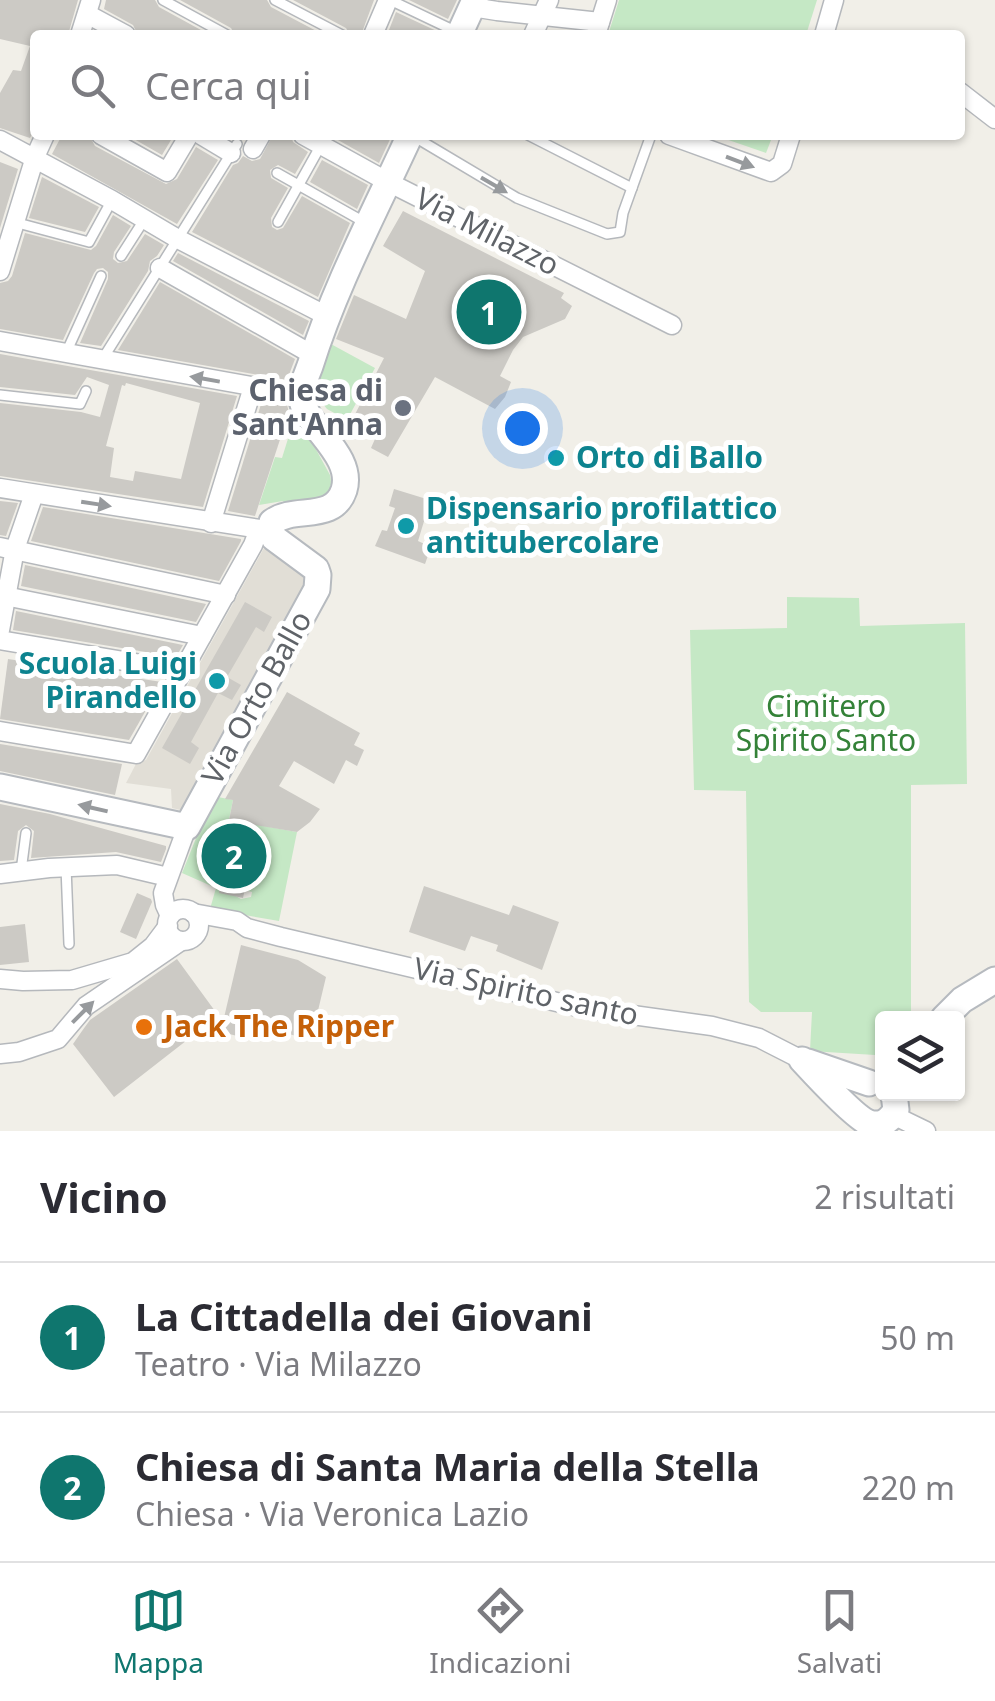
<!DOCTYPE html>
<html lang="it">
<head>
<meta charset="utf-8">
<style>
  :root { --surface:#fff; --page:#f7f7f7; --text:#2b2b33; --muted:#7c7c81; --line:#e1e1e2; --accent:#0f766e }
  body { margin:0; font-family:"Noto Sans",sans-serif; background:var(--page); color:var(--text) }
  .controls { position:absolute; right:30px; bottom:30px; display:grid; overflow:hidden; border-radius:10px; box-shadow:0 2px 8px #0004 }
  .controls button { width:90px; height:90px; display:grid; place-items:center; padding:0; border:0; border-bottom:2px solid var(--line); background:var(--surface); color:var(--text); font:50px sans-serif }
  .you { position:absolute; left:522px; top:428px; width:35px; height:35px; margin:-25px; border:8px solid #fff; border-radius:50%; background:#1a73e8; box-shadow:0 0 0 15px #1a73e833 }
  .badge { display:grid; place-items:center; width:65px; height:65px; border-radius:50%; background:var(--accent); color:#fff; font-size:32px; font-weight:700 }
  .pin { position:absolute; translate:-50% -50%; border:5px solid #fff; box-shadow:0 2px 10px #0006 }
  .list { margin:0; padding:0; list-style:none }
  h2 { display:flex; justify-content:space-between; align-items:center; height:130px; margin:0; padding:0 40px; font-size:42px }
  h2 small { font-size:32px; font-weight:400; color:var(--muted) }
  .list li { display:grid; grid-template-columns:65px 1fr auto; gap:30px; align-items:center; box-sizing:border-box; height:150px; padding:0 40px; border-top:2px solid var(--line) }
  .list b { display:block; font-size:38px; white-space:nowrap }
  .list p { margin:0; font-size:32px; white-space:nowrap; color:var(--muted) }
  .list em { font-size:32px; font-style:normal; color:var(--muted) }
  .icon { flex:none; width:55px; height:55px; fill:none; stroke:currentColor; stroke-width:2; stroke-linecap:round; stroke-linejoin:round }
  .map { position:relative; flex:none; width:995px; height:1131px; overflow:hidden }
  .search { position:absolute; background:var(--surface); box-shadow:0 2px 8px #0004; left:30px; right:30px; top:30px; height:110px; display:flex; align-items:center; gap:25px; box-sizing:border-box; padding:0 35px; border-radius:10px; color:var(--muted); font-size:38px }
  .sheet { height:430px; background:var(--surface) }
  nav { display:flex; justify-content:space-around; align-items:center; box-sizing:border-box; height:140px; border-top:2px solid var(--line); background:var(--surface); font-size:28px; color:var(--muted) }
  nav a { display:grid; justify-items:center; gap:5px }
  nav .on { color:var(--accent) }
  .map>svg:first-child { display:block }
</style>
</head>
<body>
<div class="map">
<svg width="995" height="1131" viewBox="0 0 995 1131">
  <rect width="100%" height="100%" fill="#f1efe8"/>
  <polygon fill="#e1ded6" points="264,548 301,567 307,575 307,586 185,811 172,808 171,789 126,783 137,762 146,760"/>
  <g fill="#c5e8c5">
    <polygon points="619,0 817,0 806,35 608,35"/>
    <polygon points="714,135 773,135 766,153"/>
    <polygon points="329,343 375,368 347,420 327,409 314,393 317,386 310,384"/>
    <path d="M296,413L330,475C332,484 331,490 325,498L285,504L283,501L259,505L275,457L282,458Z"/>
    <polygon points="787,597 859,598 860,626 965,623 967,784 911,785 911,1017 882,1018 882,1065 875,1063 875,1055 810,1051 812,1012 761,1012 749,1002 746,791 694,790 690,630 787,628"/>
    <polygon points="213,796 233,800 216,885 241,899 251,897 252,892 244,890 248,874 243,873 249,839 252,839 255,828 252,826 256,805 264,826 297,832 279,921 210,909 216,888 182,873"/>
  </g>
  <g fill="#cccac5" fill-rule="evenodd">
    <polygon points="0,0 78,0 68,35 35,35 35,128 30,138 0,128 0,93 13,70 21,71 30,46 0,39"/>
    <polygon points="106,0 155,0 159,7 210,35 138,35 133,25 104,9"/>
    <polygon points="180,0 267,0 271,7 324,35 235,35 231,28"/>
    <polygon points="293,0 374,0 361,35 350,35 346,28"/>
    <polygon points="409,0 457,0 448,19"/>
    <polygon points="396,12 443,34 443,35 387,35"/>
    <polygon points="62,135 89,135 95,146 166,184 177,179 196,147 218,160 177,224 52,154"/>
    <polygon points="127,135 174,135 162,155"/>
    <polygon points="273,135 291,135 293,142 308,152 295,174 278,165 270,170 271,178 288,188 271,218 272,227 277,230 283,228 302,196 350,223 318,297 192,232 233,165 238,163 243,156 252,161 260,159"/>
    <polygon points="329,135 392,135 379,163"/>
    <polygon points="322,160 368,185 357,209 310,182"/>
    <polygon points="0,162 18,169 0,228"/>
    <polygon points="42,177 99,207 85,232 29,218"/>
    <polygon points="403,211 564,293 561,298 572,306 565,319 523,337 513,350 500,376 511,382 505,397 495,409 435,377 388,457 371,448 375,439 350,424 384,358 336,339 354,295 406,319 425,271 383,246"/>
    <polygon points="113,215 131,226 114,252 113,259 118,263 127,261 145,234 164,245 157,256 150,261 148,271 101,346 80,343 108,279 108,272 103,268 97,269 94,273 63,340 0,329 0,283 8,281 12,276 25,233 91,250 96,246"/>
    <polygon points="178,253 309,321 303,335 173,261"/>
    <polygon points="160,282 295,359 287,380 118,350"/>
    <path d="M0,354L237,396L203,507L0,476V403L81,412L100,417L109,385L87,377L75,395L0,387ZM126,383L200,403L181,479L135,471L133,481L110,477L114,448L106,446L122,385L125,386Z"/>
    <polygon points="262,401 287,405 289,412 255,516 228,511"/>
    <polygon points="394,489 446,505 439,523 425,518 418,541 431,547 425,564 375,546 382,530 387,531 395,508 389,506"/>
    <polygon points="0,501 18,503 6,536 0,535"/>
    <polygon points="43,507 241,539 241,541 219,581 31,541"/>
    <polygon points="25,565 206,604 196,622 21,586"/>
    <polygon points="245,602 272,617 264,632 256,627 227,677 241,685 232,700 218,693 191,742 199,748 190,764 162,748"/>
    <polygon points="16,611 183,645 176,657 13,630"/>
    <polygon points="8,659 162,682 129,740 0,719"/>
    <polygon points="287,692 360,733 354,745 364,750 357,766 346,760 334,784 294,761 279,786 320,809 310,822 297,832 255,825 252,840 250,839 243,873 248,874 243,898 219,893 220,887 216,886 233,800 225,799"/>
    <polygon points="0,744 122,764 115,795 0,771"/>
    <polygon points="0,804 50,814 166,846 166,849 161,862 116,852 31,858 34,831 26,825 18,831 14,860 0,861"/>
    <polygon points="424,886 509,915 513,905 559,922 542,970 496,951 498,945 471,936 465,951 409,932"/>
    <polygon points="137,893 151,899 152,902 136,939 120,932"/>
    <polygon points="25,924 29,962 0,965 0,927"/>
    <polygon points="241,945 298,960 326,977 311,1040 245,1022 242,1037 216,1031 209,1042 200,1030 114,1097 73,1044 82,1031 90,1020 177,959 223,1022"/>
  </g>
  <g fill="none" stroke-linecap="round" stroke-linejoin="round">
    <g stroke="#b5b8bc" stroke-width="12">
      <g id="lane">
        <polyline points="163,0 227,35"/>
        <polyline points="275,0 342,35"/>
        <polyline points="390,0 455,31"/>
        <polyline points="528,135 632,188"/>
        <polyline points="413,136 517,198 607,234 620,232 623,213 651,135"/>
        <polyline points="277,173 366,223"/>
        <polyline points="14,222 89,242 112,200"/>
        <polyline points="278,222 321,145"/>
        <polyline points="121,256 144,220"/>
        <polyline points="66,353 101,276"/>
        <polyline points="102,360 237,144"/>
        <polyline points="0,395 80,404 86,391"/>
        <polyline points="66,867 69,944"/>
        <polyline points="21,871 26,833"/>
      </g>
    </g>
    <g stroke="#b5b8bc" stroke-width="21">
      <g id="street">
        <polyline points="472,7 497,11 600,22"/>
        <polyline points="87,14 126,35"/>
        <polyline points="80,35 91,0"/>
        <polyline points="373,35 388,0"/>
        <polyline points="533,35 549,0"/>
        <polyline points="596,35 607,0"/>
        <polyline points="824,35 834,0"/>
        <polyline points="960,92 995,119"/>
        <polyline points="101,135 167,172 189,135"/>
        <polyline points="201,135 231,153"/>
        <polyline points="303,135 388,182 672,325"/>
        <polyline points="669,135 771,172 782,164 791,135"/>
        <polyline points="0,140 112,200 178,239 327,316"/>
        <polyline points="253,149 261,135"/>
        <polyline points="160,268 313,355"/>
        <polyline points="0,271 35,157 45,135"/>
        <polyline points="0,341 301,395"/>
        <polyline points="0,488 266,530"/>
        <polyline points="211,523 253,387"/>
        <polyline points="0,547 226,595"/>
        <polyline points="5,596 202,636"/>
        <polyline points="0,630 15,549 34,494"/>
        <polyline points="0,640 183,671"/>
        <polyline points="0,731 136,754 253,545 259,529"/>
        <polyline points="0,874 49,868 117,865 168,877"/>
        <circle cx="183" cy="925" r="16"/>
        <polyline points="193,913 237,921 247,928 281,937 582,1008 712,1026 759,1038 802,1060"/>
        <polyline points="170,916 165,905 163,893 187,827"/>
        <polyline points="0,979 23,981 72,980 133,962 153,946 168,926"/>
        <polyline points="0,1054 19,1052 58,1039 86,1006 181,941"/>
        <polyline points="893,1115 926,1131"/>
      </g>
    </g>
    <g stroke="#b6babf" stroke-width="29">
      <g id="secondary">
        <polyline points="459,35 475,0"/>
        <path d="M0,787L187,827L317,589L318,575L316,569L274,538L271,530L272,522C295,505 333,523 344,490C355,454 303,426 301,395C301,387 307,374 310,366C335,286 375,211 410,135"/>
        <polyline points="944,1018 962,1000 995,980"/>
        <path d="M802,1060C814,1073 855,1118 869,1123C882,1127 890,1120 896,1110L894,1094"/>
        <polyline points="808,1062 869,1083"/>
      </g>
    </g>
    <use href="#lane" stroke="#fff" stroke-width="9"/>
    <use href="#street" stroke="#fff" stroke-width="18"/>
    <use href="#secondary" stroke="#fff" stroke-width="25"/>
  </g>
  <defs><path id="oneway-solid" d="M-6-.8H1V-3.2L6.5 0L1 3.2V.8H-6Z" transform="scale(2.5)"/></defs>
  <g fill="#979a9d">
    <use href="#oneway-solid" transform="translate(740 162) rotate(21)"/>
    <use href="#oneway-solid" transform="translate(494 185) rotate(30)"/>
    <use href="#oneway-solid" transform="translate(205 379) rotate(-170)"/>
    <use href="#oneway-solid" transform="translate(96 504) rotate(9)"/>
    <use href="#oneway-solid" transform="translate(93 808) rotate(-167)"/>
    <use href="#oneway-solid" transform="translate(83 1012) rotate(-45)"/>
  </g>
  <circle fill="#6b7280" stroke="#fff" stroke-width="4" cx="403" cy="408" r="10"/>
  <g fill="#0f9aa8" stroke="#fff" stroke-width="4">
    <circle cx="556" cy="458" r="10"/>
    <circle cx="406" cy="526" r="10"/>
    <circle cx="217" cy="681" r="10"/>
  </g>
  <circle fill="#e8710a" stroke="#fff" stroke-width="4" cx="144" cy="1027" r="10"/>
  <g text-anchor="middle" stroke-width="10" stroke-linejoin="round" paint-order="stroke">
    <g font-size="30" fill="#5f6368" stroke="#fff">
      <text transform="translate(487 232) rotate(27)" y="10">Via Milazzo</text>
      <text transform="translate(257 698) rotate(-61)" y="10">Via Orto Ballo</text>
      <text transform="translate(526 992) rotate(12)" y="10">Via Spirito santo</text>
    </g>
    <g font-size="30" font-weight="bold" fill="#5b616d" stroke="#fff" text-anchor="end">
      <text x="383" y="401">Chiesa di<tspan x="383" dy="34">Sant'Anna</tspan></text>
    </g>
    <g font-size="30" font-weight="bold" fill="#0d838f" stroke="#fff" text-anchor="start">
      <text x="576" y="468">Orto di Ballo</text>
      <text x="426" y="519">Dispensario profilattico<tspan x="426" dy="34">antitubercolare</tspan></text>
      <text x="197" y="674" text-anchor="end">Scuola Luigi<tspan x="197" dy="34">Pirandello</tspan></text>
    </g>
    <g font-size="30" fill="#348238" stroke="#fff">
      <text x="826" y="717">Cimitero<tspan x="826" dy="34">Spirito Santo</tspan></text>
    </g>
    <g font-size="30" font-weight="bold" fill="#c56008" stroke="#fff" text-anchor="start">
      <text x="164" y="1037">Jack The Ripper</text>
    </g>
  </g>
</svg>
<div class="controls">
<button><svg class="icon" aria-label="layers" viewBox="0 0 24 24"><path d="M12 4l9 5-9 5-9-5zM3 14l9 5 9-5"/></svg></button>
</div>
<div class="you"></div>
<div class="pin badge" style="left:489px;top:312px">1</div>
<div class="pin badge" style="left:234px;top:856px">2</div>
<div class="search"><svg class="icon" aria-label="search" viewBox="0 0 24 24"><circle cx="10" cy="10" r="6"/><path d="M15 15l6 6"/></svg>Cerca qui</div>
</div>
<section class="sheet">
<h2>Vicino<small>2 risultati</small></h2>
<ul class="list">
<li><span class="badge">1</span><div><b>La Cittadella dei Giovani</b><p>Teatro · Via Milazzo</p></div><em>50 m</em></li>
<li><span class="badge">2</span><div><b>Chiesa di Santa Maria della Stella</b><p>Chiesa · Via Veronica Lazio</p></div><em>220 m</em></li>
</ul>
</section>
<nav>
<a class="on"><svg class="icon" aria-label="map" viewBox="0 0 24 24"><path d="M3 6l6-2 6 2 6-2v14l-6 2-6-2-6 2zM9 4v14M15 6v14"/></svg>Mappa</a>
<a><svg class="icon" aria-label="directions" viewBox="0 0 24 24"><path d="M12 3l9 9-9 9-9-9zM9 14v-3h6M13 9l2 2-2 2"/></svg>Indicazioni</a>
<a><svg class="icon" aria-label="saved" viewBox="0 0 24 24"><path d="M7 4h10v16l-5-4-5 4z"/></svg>Salvati</a>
</nav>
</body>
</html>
